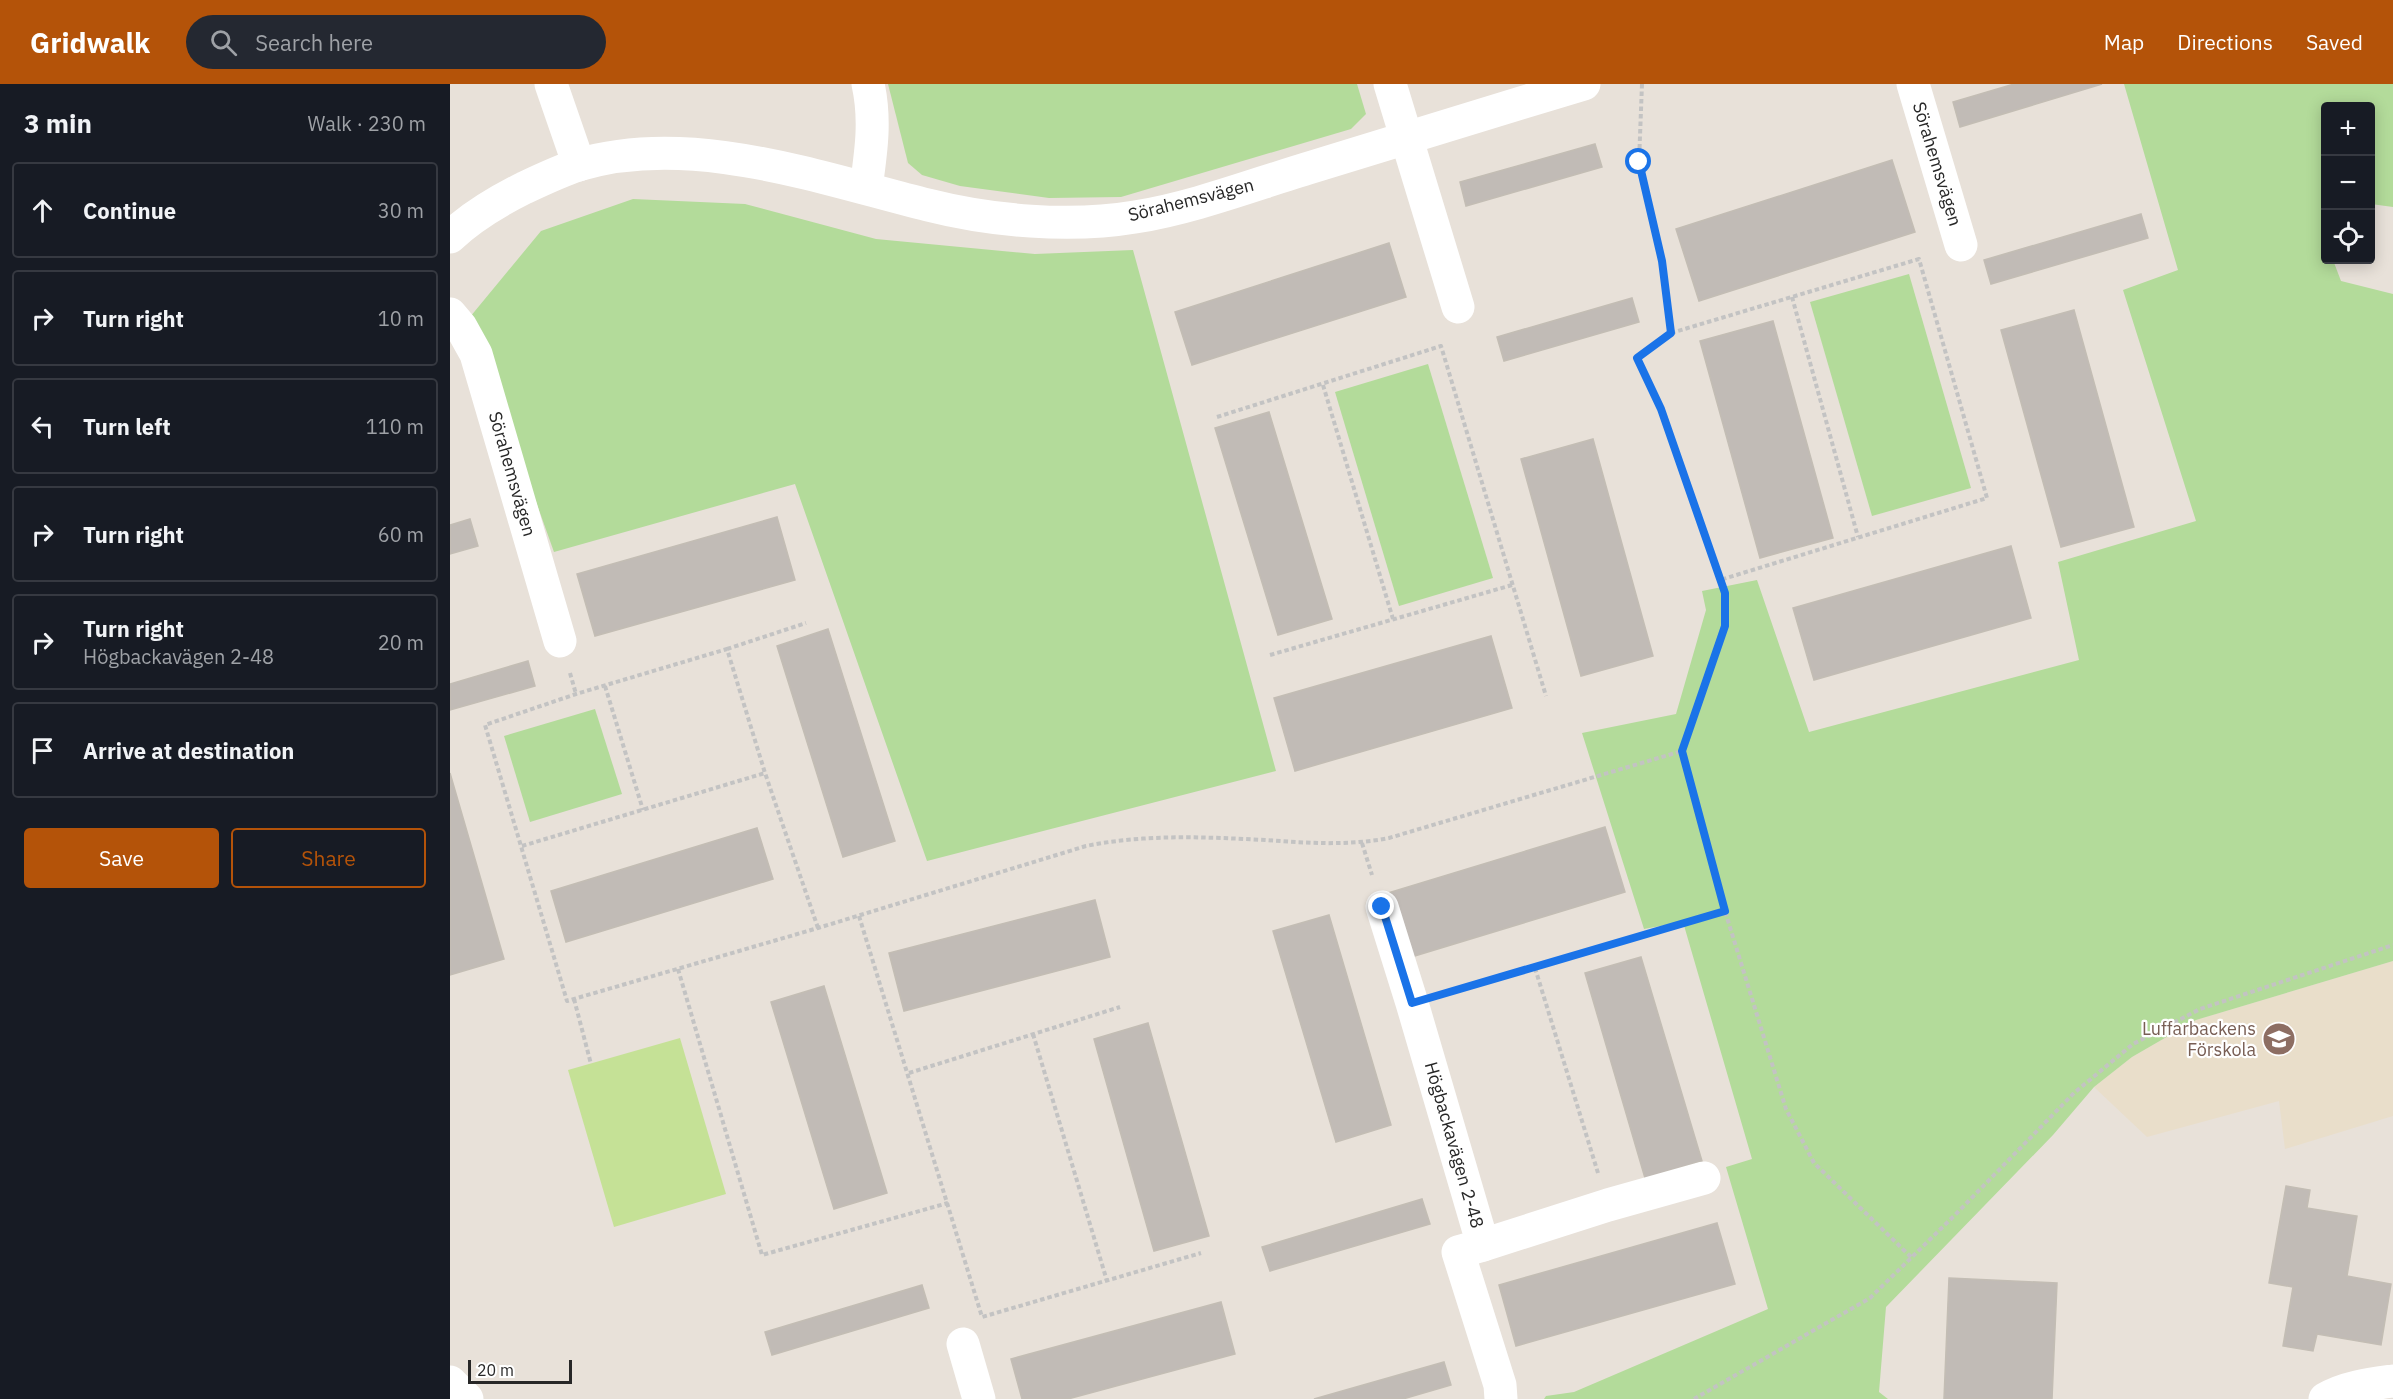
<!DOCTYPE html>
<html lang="en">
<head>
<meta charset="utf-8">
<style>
  :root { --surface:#171b24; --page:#242831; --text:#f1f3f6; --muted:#9ea1a6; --line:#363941; --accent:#b45309 }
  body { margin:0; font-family:"IBM Plex Sans",sans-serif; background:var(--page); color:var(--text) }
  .controls { position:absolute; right:18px; top:18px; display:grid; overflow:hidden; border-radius:6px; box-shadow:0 3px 15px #0003 }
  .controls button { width:54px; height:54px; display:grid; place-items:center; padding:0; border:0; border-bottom:2px solid var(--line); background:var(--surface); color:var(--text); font:30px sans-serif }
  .scale { position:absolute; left:18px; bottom:15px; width:104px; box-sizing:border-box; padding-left:6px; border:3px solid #272727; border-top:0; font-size:16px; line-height:21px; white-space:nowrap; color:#272727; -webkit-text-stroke:4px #fff; paint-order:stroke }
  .stop { position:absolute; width:18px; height:18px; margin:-14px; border:4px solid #1a73e8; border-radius:50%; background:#fff }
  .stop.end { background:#1a73e8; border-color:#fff; box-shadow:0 2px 6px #0008 }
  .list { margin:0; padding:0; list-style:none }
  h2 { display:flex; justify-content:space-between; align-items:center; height:78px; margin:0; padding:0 24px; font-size:26px }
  h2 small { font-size:20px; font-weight:400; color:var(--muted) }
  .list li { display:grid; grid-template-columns:39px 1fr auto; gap:18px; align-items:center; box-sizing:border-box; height:96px; margin:0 12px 12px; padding:0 12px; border:2px solid var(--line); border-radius:6px }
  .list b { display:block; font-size:22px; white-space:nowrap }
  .list p { margin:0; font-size:20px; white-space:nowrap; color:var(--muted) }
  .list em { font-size:20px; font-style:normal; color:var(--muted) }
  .actions { display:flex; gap:12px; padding:18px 24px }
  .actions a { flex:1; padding:14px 0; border:2px solid var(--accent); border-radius:6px; text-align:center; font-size:21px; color:var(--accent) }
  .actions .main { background:var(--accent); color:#fff }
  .icon { flex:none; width:33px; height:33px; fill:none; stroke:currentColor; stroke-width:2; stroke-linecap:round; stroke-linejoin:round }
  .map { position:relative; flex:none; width:1943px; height:1315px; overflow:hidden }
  header { display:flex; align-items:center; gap:36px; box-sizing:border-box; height:84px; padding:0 30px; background:var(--accent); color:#fff }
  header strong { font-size:28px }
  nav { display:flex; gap:33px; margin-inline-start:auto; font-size:21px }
  .search { width:420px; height:54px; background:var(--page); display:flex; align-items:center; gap:15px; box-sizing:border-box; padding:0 21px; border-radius:33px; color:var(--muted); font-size:22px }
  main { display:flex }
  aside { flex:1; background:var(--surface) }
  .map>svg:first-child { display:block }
</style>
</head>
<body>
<header>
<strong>Gridwalk</strong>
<div class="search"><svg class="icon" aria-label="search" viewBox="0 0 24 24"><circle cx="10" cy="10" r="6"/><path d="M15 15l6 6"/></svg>Search here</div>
<nav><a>Map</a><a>Directions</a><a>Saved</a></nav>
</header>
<main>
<aside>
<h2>3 min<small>Walk · 230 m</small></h2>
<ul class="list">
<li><svg class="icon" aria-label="ahead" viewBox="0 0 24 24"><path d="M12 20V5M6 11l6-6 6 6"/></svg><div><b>Continue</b></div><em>30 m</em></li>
<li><svg class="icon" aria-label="right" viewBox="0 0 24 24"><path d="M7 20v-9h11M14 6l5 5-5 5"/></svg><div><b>Turn right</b></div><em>10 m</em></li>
<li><svg class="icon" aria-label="left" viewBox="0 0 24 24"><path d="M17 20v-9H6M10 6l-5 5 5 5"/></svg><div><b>Turn left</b></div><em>110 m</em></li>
<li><svg class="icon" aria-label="right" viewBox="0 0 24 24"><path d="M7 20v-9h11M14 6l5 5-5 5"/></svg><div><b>Turn right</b></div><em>60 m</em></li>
<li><svg class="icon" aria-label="right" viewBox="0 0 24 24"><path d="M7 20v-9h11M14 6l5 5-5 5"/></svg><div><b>Turn right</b><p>Högbackavägen 2-48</p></div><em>20 m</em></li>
<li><svg class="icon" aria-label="arrive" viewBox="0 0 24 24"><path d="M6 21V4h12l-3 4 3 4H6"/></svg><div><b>Arrive at destination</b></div></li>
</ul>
<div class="actions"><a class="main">Save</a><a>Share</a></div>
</aside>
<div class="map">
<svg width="1943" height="1315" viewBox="0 0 1943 1315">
  <rect width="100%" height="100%" fill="#e8e1d9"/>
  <polygon fill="#e9deca" points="1943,877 1943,1032 1835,1065 1829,1017 1697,1053 1644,1003 1682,973 1746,936"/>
  <g fill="#b3db9a">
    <polygon points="438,0 907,0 916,30 901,45 671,113 599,114 510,102 472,91 458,79"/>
    <polygon points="1674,0 1943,0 1943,123 1921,120 1920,22 1876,22 1876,136 1871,147 1875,159 1876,176 1883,176 1891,197 1943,210 1943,877 1746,936 1682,973 1644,1003 1603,1051 1436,1223 1429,1308 1438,1315 1094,1315 1096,1312 1124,1308 1318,1225 1276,1083 1302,1075 1233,838 1194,845 1132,649 1226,630 1256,526 1252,507 1307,496 1359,648 1629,576 1608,478 1746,437 1673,206 1728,186"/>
    <polygon points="183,115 295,120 426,155 585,170 683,166 826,687 477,777 345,400 104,468 20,233 91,147"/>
    <polygon points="1459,190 1521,404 1422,432 1360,218"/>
    <polygon points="978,280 1043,494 949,522 885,308"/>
    <polygon points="145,625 172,710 80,738 54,652"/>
  </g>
  <polygon fill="#c5e196" points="230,954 276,1110 164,1143 118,986"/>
  <g fill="#c1bbb6" stroke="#c3bdb4" stroke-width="1.5">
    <polygon points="1564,0 1652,0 1510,43 1503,18"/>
    <polygon points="1145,60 1152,83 1016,122 1010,98"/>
    <polygon points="1442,76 1465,148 1249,217 1226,145"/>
    <polygon points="1691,130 1698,154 1541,200 1534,176"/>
    <polygon points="939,159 956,213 742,281 725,228"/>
    <polygon points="1182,214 1189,238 1054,277 1047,253"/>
    <polygon points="1624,226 1684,443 1611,463 1551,246"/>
    <polygon points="1323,237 1383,454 1310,474 1250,257"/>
    <polygon points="819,328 882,535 828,551 765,344"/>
    <polygon points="1143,355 1203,572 1131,592 1071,375"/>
    <polygon points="327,433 345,496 145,552 127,490"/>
    <polygon points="20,435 28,462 0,470 0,441"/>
    <polygon points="1561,462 1581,534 1364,596 1343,524"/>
    <polygon points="378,545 445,757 393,773 327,562"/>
    <polygon points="1041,552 1062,624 845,687 824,614"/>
    <polygon points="78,577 85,602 0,626 0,600"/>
    <polygon points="0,689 54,875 0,891"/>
    <polygon points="1155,743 1175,808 958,874 938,809"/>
    <polygon points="307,744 323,795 116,858 101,807"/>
    <polygon points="645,816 660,873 454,927 439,869"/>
    <polygon points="879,831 941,1041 886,1058 823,847"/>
    <polygon points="1191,873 1252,1077 1195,1094 1135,889"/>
    <polygon points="374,902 437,1109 384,1125 321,918"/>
    <polygon points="698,939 759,1152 704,1167 644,955"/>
    <polygon points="1836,1102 1860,1106 1857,1124 1907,1132 1897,1192 1941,1200 1931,1261 1867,1250 1863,1267 1833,1262 1843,1203 1819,1199"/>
    <polygon points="972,1115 980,1140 820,1187 812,1163"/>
    <polygon points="1267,1139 1285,1200 1066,1262 1049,1201"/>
    <polygon points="1499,1194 1607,1199 1602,1315 1494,1315"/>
    <polygon points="472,1201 479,1224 322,1271 315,1248"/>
    <polygon points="771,1218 785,1270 618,1315 572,1315 561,1275"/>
    <polygon points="994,1278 1001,1301 953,1315 864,1315"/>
  </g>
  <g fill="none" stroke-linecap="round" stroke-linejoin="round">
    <g stroke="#c3c3c3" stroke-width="4" stroke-dasharray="4.5 3" stroke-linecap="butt">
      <polyline points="1192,0 1189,78 1212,177 1221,249 1187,274 1211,325 1275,509 1275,542 1232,667 1275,827 1336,1025 1364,1079 1461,1173"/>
      <polyline points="1342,213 1408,453"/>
      <polyline points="1221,249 1469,175 1537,414 1270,496"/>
      <polyline points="873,301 943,535"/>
      <polyline points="767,333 991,262 1096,612"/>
      <polyline points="277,565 356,539"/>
      <polyline points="820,571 1062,501"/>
      <polyline points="120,589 126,610"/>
      <polyline points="155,602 193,726"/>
      <polyline points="912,759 922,791"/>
      <polyline points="72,762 315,689"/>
      <polyline points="409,832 532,1233 751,1169"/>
      <path d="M368,844L315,689L277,565L126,610L35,641L117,917L368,844L636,762C695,750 755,753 815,756C856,759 898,762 939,754L1232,667"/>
      <polyline points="1085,884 1148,1089"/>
      <polyline points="228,885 312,1171 498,1119"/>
      <polyline points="994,910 1275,827"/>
      <polyline points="124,915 141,980"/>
      <polyline points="583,950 657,1197"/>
      <polyline points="459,989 670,923"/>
      <polyline points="1244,1315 1420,1214 1505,1131 1624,1009 1683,960 1750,925 1943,861"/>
    </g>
    <g stroke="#fff" stroke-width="33">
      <polyline points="101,0 129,81"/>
      <polyline points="940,0 1008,223"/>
      <polyline points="1463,0 1511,161"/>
      <path d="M416,104C421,68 426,36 418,0"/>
      <path d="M0,153C21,133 48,117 74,104C91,96 110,87 128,81C240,47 369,94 478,121C541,137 620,144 685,133C743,124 805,100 862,83C952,55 1043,27 1134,0"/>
      <polyline points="0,230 11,243 26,270 110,557"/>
      <polyline points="932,823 962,919 1033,1161 1008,1168 1050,1301 1051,1315"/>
      <polyline points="1033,1161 1158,1121 1254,1094"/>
      <polyline points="513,1260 529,1315"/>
      <polyline points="0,1298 17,1315"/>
      <path d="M1875,1315C1895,1303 1921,1300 1943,1297"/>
    </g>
  </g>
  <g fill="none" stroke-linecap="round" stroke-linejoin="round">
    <polyline stroke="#1a73e8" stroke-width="8" points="932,823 962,919 1275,827 1232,667 1275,542 1275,509 1211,325 1187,274 1221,249 1212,177 1189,78"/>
  </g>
  <defs>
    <g id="school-disc" transform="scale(1.725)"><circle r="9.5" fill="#8d6e63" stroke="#fff"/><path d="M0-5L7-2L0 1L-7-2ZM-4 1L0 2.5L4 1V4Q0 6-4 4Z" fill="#fff"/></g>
  </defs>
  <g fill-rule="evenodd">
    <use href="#school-disc" x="1829" y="955"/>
  </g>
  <g text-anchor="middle" stroke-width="4.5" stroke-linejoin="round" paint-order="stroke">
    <g font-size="18" fill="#272727" stroke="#fff">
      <text transform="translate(1487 80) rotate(73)" y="6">Sörahemsvägen</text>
      <text transform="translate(741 116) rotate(-14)" y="6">Sörahemsvägen</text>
      <text transform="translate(62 390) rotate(74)" y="6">Sörahemsvägen</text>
      <text transform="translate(1004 1061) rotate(74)" y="6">Högbackavägen 2-48</text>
    </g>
    <g font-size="18" fill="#785e54" stroke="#fff" text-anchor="end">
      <text x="1806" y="951">Luffarbackens<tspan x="1806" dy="21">Förskola</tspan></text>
    </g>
  </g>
</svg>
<div class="controls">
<button>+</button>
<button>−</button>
<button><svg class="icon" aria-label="locate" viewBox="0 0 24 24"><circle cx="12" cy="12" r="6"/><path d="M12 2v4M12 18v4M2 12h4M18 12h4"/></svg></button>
</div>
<div class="scale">20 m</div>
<div class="stop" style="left:1189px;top:78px"></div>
<div class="stop end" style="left:932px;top:823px"></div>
</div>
</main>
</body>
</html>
